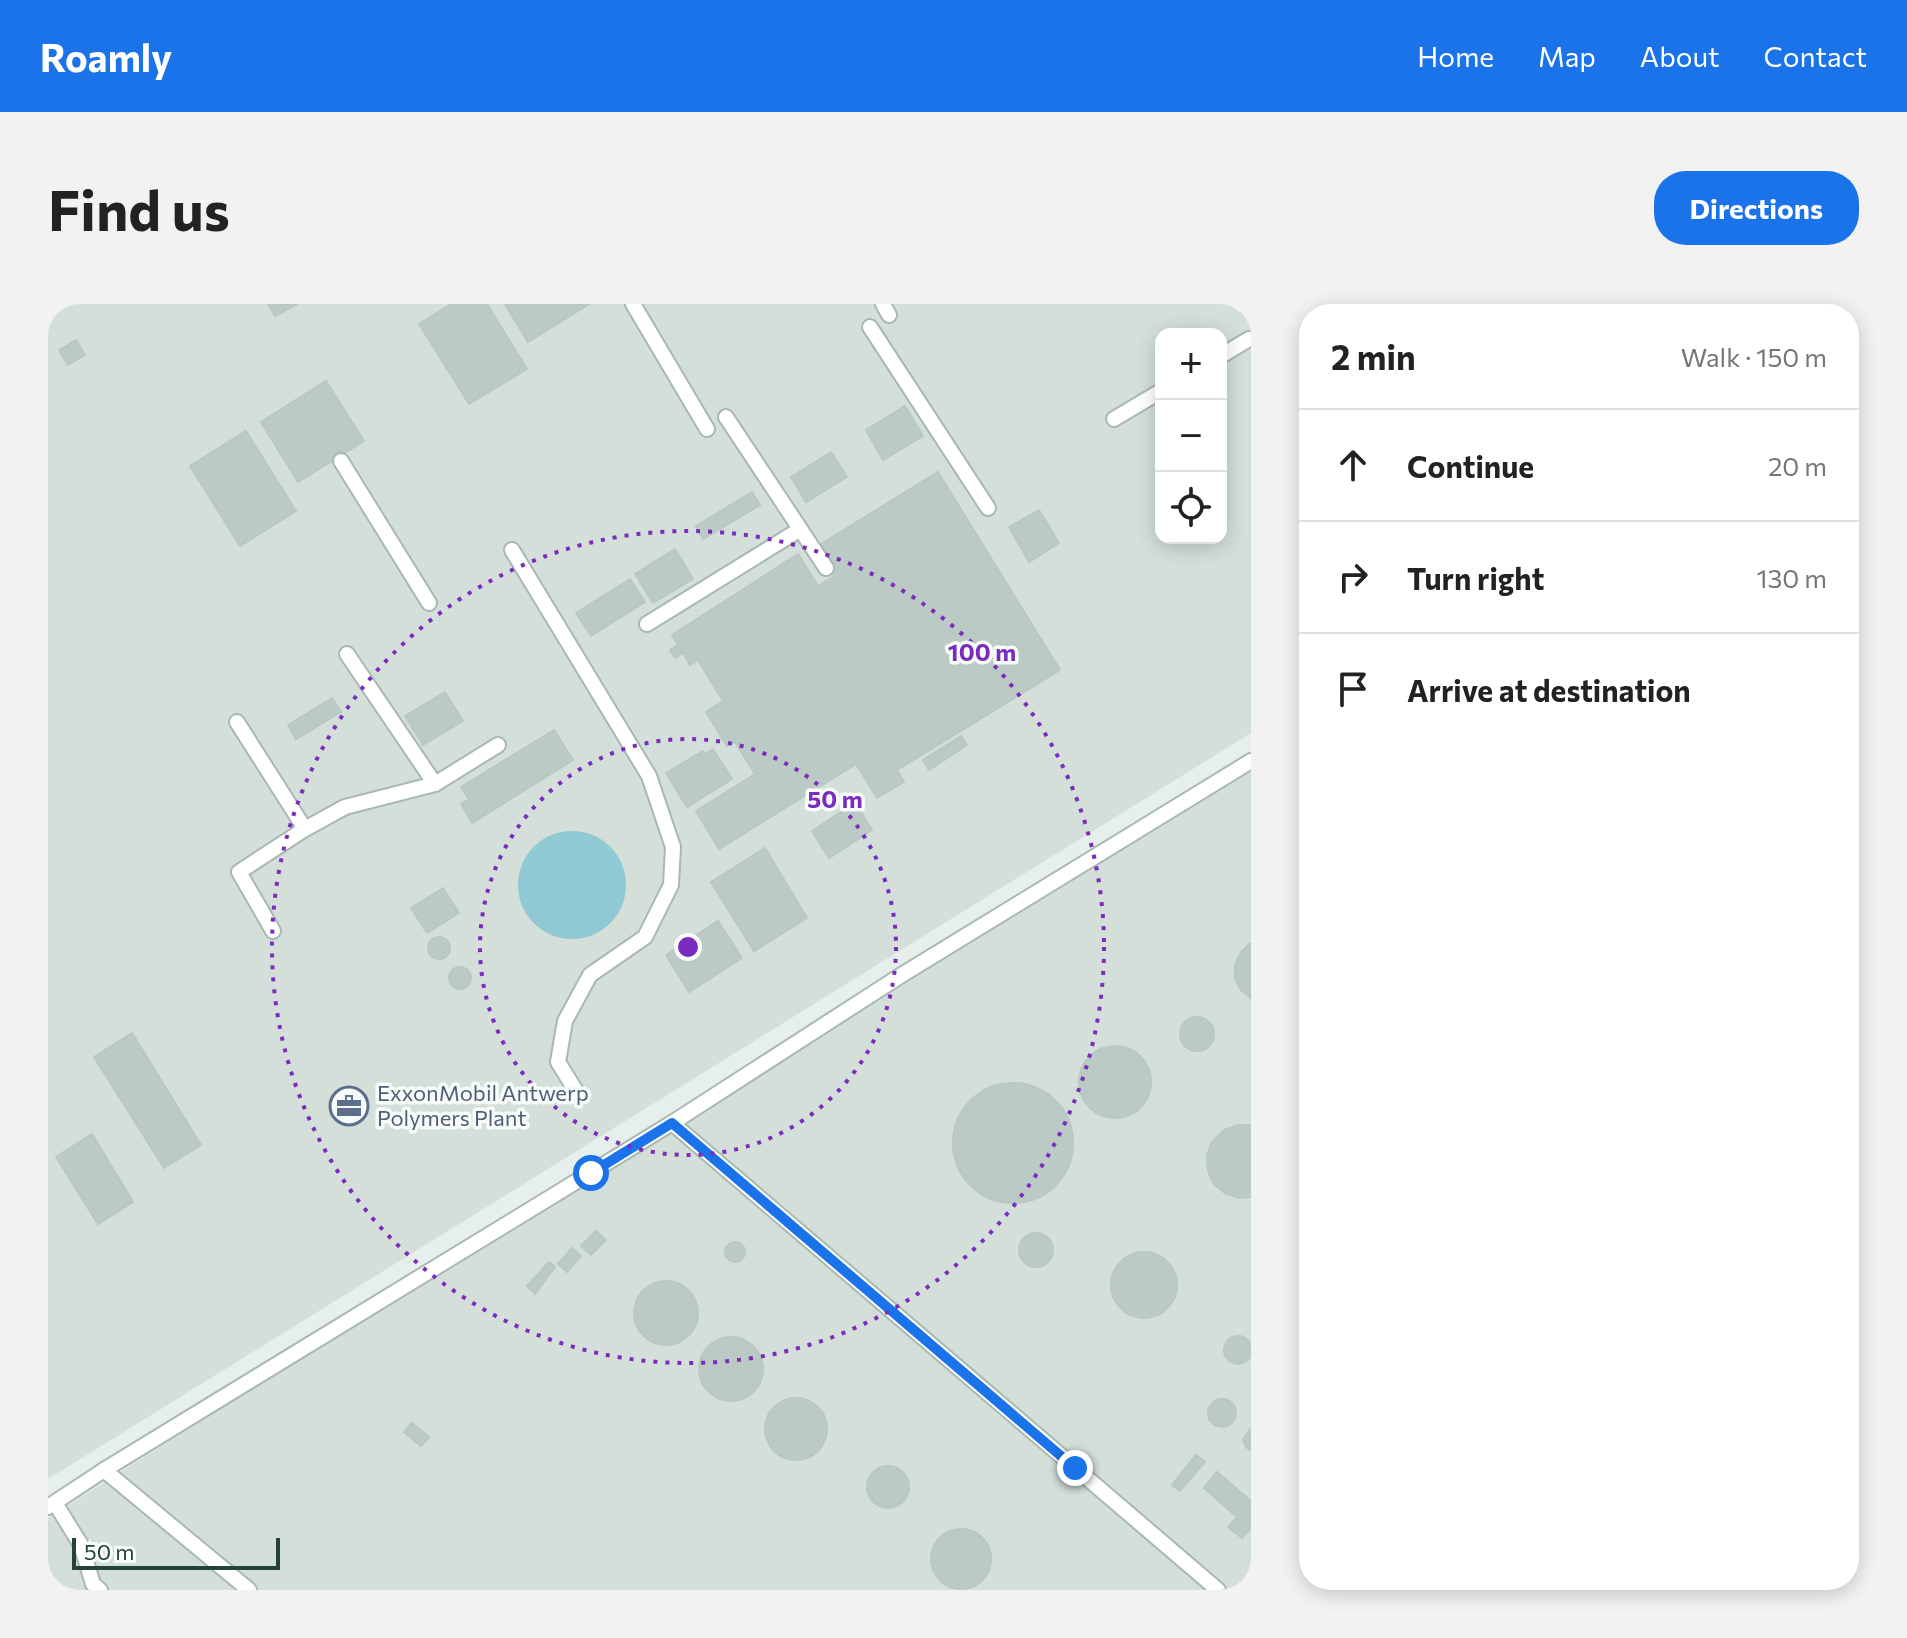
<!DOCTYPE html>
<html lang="en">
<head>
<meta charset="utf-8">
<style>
  :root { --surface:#fff; --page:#f2f2f2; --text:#222; --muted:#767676; --line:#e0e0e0; --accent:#1a73e8 }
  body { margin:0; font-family:Commissioner,sans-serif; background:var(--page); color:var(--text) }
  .controls { position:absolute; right:24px; top:24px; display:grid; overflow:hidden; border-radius:16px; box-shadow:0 4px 20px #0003 }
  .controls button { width:72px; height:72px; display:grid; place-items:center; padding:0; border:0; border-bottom:2px solid var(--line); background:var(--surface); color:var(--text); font:40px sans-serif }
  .scale { position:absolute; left:24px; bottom:20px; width:208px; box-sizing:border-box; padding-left:8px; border:4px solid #24423a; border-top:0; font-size:22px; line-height:28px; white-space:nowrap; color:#24423a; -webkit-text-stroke:6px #f7fbf9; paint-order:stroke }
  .stop { position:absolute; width:24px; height:24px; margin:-18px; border:6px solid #1a73e8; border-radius:50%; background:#fff }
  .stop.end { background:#1a73e8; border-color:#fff; box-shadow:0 2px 8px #0008 }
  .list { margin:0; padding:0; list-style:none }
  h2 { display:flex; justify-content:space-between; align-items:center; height:104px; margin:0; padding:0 32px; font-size:34px }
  h2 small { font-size:26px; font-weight:400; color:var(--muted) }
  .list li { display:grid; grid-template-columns:52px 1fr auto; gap:24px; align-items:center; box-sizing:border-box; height:112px; padding:0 32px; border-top:2px solid var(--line) }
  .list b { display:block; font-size:30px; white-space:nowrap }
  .list em { font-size:26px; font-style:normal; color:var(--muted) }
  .icon { flex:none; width:44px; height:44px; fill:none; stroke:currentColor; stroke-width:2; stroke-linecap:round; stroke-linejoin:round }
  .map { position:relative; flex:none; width:1203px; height:1286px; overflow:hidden; border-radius:32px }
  header { display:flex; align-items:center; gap:48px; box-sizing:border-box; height:112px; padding:0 40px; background:var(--accent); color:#fff }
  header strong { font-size:38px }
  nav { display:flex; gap:44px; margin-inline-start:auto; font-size:28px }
  .intro { display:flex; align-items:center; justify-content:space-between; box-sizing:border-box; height:192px; padding:0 48px }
  h1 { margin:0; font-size:56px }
  .button { padding:20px 36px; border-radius:32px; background:var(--accent); color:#fff; font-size:28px; font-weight:700 }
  main { display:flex; gap:48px; padding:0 48px }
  aside { flex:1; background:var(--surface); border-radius:32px; box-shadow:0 4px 20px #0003 }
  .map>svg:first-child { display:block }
</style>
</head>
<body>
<header>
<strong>Roamly</strong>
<nav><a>Home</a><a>Map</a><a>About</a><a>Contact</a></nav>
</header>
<div class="intro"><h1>Find us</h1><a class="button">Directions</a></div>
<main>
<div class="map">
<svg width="1203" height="1286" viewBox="0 0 1203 1286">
  <rect width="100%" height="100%" fill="#e6efeb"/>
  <g fill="#d4dfda" fill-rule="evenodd">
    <path d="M0,0H1203V429L0,1175ZM1113,30H1173V234H1113Z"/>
    <polygon points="1203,450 1203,1286 0,1286 0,1214"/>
  </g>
  <circle fill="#8ec9d4" cx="524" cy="581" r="54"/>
  <g fill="#bbcac4" stroke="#b8c9c2" stroke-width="2">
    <polygon points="220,0 250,0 227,12"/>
    <polygon points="403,0 439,0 479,65 421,100 371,20"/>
    <polygon points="457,0 541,0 480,38"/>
    <polygon points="28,36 37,51 20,61 11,46"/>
    <polygon points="278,77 316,137 250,178 213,118"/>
    <polygon points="857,102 875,132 835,156 818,126"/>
    <polygon points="198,127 248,207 192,242 142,162"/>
    <polygon points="783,148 799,173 758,198 743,173"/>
    <polygon points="890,168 1012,366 849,466 856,478 829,494 808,460 671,545 648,507 707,470 687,438 679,442 658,408 675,397 650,356 642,361 635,349 627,354 622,346 630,341 624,331 750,250 770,282 786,272 768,243"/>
    <polygon points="704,188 712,201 655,235 648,222"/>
    <polygon points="991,206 1011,239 981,258 961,223"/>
    <polygon points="627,245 645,275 605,299 587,270"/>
    <polygon points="582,275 597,298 543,332 528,309"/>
    <polygon points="397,388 415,417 375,441 357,412"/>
    <polygon points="284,394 293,408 248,435 240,421"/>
    <polygon points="506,426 525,456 424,519 413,500 421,496 413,483"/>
    <polygon points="913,432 919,441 881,466 875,456"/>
    <polygon points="665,445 684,475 639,503 618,469 655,447 657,450"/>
    <polygon points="807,499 824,526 781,554 764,527"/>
    <polygon points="717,544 759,614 706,647 663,578"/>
    <polygon points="395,584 411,609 379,629 363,604"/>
    <polygon points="670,617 694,654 641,688 618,651"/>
    <circle cx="391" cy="644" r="11"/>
    <polygon points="1202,639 1203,639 1203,695 1192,685 1187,674 1187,661 1193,648"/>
    <circle cx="412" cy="674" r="11"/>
    <circle cx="1149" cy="730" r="17"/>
    <polygon points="84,729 153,841 116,864 46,753"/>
    <circle cx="1067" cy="778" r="36"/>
    <circle cx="965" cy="839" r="60"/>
    <polygon points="1190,821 1203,821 1203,893 1191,894 1177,889 1166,880 1160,867 1159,851 1164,838 1176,826"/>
    <polygon points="44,830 85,898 50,920 8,853"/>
    <polygon points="548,927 558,936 543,951 533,942"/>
    <circle cx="988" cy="946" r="17"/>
    <circle cx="687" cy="948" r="10"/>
    <polygon points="524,944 533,952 519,968 510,960"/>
    <circle cx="1096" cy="981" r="33"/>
    <polygon points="501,958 507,963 487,990 479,982"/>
    <circle cx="618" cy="1009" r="32"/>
    <circle cx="1190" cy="1046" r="14"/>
    <circle cx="683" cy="1065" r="32"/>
    <circle cx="748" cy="1125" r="31"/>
    <circle cx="1174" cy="1109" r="14"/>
    <polygon points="364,1119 381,1133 373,1142 356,1128"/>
    <polygon points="1202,1125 1203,1125 1203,1146 1198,1143 1195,1136"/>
    <polygon points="1148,1151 1157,1158 1132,1187 1124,1181"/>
    <circle cx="840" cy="1183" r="21"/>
    <polygon points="1169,1168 1203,1197 1203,1224 1194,1234 1180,1223 1189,1213 1156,1184"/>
    <circle cx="913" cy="1255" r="30"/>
  </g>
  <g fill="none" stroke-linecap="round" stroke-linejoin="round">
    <g stroke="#a8b8b2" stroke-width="18">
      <g id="service">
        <polyline points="585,0 659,125"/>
        <polyline points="835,0 841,11"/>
        <polyline points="822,23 940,204"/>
        <polyline points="1173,52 1201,35"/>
        <polyline points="678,113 778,264"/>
        <polyline points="1066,115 1113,87"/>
        <polyline points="293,157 381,299"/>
        <polyline points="464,246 601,472 625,543 623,581 597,633 542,671 517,717 510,758 528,787"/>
        <polyline points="599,320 751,226"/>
        <polyline points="299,350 387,480 450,441"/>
        <polyline points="189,418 257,525"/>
        <polyline points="225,627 191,568 257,525 297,503 387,480"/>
        <polyline points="7,1199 33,1241 45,1280 52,1286"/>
        <polyline points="0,1203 56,1166"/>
        <polyline points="201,1286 56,1166 624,819"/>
        <polyline points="1170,1286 624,819 852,672 1203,457"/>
      </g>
    </g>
    <use href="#service" stroke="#fff" stroke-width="14"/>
  </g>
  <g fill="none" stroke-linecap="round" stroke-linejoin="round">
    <polyline stroke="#1a73e8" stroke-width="10" points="543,869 624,819 1027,1164"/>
  </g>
  <g fill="none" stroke="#7b2cbf" stroke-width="4" stroke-dasharray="4 8">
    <circle cx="640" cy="643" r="208"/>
    <circle cx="640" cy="643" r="416"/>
  </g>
  <defs>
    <g id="office-ring" transform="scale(2)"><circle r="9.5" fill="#f7fbf9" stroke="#5c6f8a" stroke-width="1.5"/><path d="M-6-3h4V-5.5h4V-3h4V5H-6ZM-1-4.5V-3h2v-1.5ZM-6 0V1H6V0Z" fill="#5c6f8a"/></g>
  </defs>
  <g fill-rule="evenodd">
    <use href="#office-ring" x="301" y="802"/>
  </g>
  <g text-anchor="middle" stroke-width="7" stroke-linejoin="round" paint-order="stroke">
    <g font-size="22" fill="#4e5e75" stroke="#f7fbf9" text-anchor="start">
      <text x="329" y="797">ExxonMobil Antwerp<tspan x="329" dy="25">Polymers Plant</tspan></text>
    </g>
  </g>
  <circle cx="640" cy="643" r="12" fill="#7b2cbf" stroke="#f7fbf9" stroke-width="4"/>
  <g font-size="24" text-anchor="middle" font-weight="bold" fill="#7b2cbf" stroke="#f7fbf9" stroke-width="7" stroke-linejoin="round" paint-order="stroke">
    <text x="934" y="357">100 m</text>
    <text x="787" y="504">50 m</text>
  </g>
</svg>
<div class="controls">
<button>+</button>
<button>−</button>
<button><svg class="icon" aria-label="locate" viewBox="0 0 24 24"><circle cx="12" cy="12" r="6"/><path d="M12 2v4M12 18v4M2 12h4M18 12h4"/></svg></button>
</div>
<div class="scale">50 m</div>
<div class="stop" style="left:543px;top:869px"></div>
<div class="stop end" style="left:1027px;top:1164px"></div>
</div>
<aside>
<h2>2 min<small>Walk · 150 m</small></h2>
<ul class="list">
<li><svg class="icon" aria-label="ahead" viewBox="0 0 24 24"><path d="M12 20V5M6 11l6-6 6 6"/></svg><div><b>Continue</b></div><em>20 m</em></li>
<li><svg class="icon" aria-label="right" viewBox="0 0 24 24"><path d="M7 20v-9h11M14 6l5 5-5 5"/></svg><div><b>Turn right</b></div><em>130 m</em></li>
<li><svg class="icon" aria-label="arrive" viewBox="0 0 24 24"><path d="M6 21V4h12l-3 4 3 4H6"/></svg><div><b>Arrive at destination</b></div></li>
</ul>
</aside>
</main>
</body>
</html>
